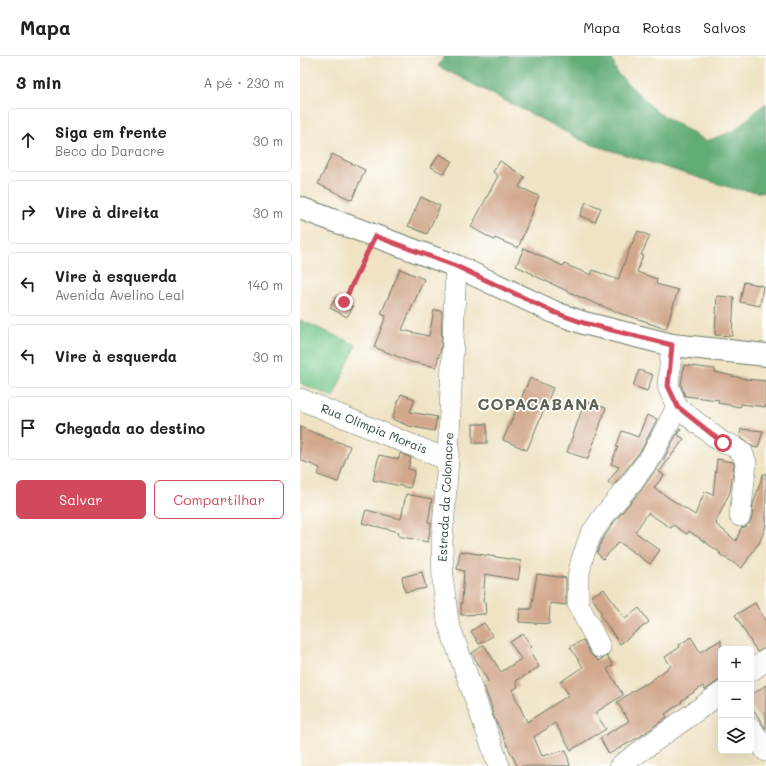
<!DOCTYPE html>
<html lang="pt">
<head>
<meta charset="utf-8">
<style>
  :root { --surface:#fff; --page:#f2f2f2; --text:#202124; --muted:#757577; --line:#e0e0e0; --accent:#d1495b }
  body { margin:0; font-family:Mali,sans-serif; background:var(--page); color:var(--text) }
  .controls { position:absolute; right:12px; bottom:12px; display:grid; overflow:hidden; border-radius:6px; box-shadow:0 4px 16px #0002 }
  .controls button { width:36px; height:36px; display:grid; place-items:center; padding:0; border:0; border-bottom:1px solid var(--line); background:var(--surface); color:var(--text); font:20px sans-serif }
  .stop { position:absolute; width:12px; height:12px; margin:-9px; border:3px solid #d1495b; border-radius:50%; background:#fff }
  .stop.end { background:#d1495b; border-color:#fff; box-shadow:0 1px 4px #0008 }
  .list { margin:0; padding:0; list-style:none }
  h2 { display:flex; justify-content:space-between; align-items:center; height:52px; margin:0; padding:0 16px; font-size:17px }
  h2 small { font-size:13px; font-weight:400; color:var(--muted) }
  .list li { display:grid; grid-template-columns:26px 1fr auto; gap:12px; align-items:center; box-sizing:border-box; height:64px; margin:0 8px 8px; padding:0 8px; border:1px solid var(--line); border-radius:6px }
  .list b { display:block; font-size:15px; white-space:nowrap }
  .list p { margin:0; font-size:13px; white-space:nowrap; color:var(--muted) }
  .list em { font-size:13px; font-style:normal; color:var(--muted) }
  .actions { display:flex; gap:8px; padding:12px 16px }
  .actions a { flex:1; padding:9px 0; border:1px solid var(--accent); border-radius:6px; text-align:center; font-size:14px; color:var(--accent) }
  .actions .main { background:var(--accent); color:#fff }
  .icon { flex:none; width:22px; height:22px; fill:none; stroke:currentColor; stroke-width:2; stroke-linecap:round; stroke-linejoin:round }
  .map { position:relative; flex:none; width:466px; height:710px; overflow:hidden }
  header { display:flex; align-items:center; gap:24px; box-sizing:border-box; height:56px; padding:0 20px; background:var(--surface); border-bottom:1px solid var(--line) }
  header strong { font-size:19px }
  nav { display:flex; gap:22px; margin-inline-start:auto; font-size:14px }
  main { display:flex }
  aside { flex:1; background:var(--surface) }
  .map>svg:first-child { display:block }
</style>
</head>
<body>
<header>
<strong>Mapa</strong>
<nav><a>Mapa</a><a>Rotas</a><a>Salvos</a></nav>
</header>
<main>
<aside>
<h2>3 min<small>A pé · 230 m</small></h2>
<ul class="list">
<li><svg class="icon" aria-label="ahead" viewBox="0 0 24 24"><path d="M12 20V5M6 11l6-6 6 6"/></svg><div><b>Siga em frente</b><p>Beco do Daracre</p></div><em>30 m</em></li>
<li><svg class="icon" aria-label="right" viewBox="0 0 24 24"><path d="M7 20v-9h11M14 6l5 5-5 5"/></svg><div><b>Vire à direita</b></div><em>30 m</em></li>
<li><svg class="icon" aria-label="left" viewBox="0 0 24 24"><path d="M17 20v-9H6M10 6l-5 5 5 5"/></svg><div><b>Vire à esquerda</b><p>Avenida Avelino Leal</p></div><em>140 m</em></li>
<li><svg class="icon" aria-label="left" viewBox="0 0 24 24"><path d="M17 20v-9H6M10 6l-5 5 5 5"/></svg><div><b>Vire à esquerda</b></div><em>30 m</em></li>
<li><svg class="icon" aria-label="arrive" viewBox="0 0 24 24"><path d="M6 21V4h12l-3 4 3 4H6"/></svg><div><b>Chegada ao destino</b></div></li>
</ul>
<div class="actions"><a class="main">Salvar</a><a>Compartilhar</a></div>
</aside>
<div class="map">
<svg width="466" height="710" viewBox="0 0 466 710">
  <rect width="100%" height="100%" fill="#fff"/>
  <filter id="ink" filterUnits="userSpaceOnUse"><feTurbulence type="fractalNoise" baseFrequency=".025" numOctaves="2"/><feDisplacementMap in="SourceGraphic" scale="8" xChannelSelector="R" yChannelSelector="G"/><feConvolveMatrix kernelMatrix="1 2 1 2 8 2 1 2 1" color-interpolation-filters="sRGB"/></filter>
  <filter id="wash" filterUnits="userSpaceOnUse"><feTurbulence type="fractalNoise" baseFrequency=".012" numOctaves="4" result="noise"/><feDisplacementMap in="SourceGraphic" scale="16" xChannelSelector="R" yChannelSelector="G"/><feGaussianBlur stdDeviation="0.9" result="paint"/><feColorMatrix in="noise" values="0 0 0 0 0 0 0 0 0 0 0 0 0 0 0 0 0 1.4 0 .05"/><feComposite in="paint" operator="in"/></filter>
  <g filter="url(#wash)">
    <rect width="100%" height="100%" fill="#efe3c4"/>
    <polygon fill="#78c88a" stroke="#4c825f" points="0,264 56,289 33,341 0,327"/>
    <polygon fill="#62ac76" stroke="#407455" points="145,0 311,0 317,17 357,56 406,85 434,75 466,47 466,137 435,133 287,87 138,10"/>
    <g id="blocks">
      <g fill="#d2a88d">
        <polygon points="32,98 65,114 52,144 18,128"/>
        <polygon points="139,98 152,105 144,118 131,111"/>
        <polygon points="200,105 225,121 219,131 239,140 218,192 195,182 194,184 171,171 198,120 193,116"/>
        <polygon points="121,141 140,150 127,178 108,170"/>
        <polygon points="286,146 301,152 295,166 280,160"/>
        <polygon points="338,175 350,180 341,199 343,199 337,216 357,223 356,228 378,234 366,273 348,267 348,266 322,258 282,242 233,219 233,218 216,210 224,192 263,210 264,208 291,219 293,214 318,224 329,194"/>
        <polygon points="100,213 124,223 102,274 129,280 134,254 142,255 141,291 136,311 111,306 74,291 86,260 81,258"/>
        <polygon points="444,226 463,230 460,250 440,246"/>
        <polygon points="417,240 434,241 432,280 415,279"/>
        <polygon points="36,241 53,251 47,261 30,252"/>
        <polygon points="384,309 415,313 415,316 446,323 466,325 466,351 441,348 440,351 418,347 419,344 385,340 381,329"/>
        <polygon points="339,314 353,319 347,335 333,330"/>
        <polygon points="230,322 253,332 227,394 203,384"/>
        <polygon points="101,338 115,343 110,356 137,361 134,375 109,370 92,363"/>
        <polygon points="285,345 306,352 288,403 267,396"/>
        <polygon points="347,359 357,363 342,393 313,430 308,426 319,411 311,408 318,391 316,391 322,375 338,381"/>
        <rect x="173" y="368" width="14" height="19"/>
        <polygon points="0,371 27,382 50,390 38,426 18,419 20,412 0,404"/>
        <polygon points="380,372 381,373 378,379 384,383 359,416 364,419 354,432 395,459 405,435 413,439 417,403 433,406 434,408 430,436 416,466 417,467 416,468 436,485 441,472 445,471 450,467 452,461 453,449 463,418 466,418 466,470 459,488 458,488 442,512 419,498 421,497 389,475 387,478 373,469 371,472 348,457 335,476 360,494 350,508 319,486 303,503 297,497 302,484 315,465 341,434 362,406"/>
        <polygon points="441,373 463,375 458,392 453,391 448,386 440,380"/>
        <polygon points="100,397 111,402 108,413 115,415 110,432 73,424 79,399 99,403"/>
        <polygon points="106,438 132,443 128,466 131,467 128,486 98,480 99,476 62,467 66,454 101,463"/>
        <polygon points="160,495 221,505 218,524 185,518 183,546 185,546 186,558 161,559 161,547 162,547 164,515 157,513"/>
        <polygon points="122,516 126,532 105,536 102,521"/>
        <polygon points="237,518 266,522 266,549 250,547 249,568 219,566 220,553 231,553"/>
        <polygon points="304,533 325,563 339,552 349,566 320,588 300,559 302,557 291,540"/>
        <polygon points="455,547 466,566 466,592 457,596 435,559"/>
        <polygon points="184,567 193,580 179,588 171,575"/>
        <polygon points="223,578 232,591 229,593 239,611 216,625 218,631 212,634 227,666 269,639 260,626 283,611 270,591 283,584 290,597 293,601 296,602 298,605 307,600 313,609 307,613 323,639 295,657 306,673 271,694 255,667 234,681 242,700 266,694 270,710 217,710 197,667 196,667 191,652 192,652 183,628 188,625 172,597 184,589 201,616 221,603 210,586"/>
        <polygon points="391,581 400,596 421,584 421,623 405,634 403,630 381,645 382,646 365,658 367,661 339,681 309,698 300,682 329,665 317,646 344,628 345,629 371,610 365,601 380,591 379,589"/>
        <polygon points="466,629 466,673 451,650 451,639"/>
      </g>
    </g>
  </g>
  <g filter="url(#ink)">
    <use href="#blocks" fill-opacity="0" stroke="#687766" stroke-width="1"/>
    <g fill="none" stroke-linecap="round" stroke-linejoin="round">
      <g stroke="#687766" stroke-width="22">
        <g id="minor">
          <polyline points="156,210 148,404 142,485 143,526 148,566 199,710"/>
          <polyline points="0,343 148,404"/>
          <polyline points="377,351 423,387 431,389 442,396 446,407 440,460"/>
          <polyline points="300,591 278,548 278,522 282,503 291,478 305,458 332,426 352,399 377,351 368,330 372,289"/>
          <polyline points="451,615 466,604"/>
          <polyline points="451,672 466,695"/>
          <polyline points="320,710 421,637"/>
        </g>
      </g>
      <g stroke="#687766" stroke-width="24">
        <polyline id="major" points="0,152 156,210 256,257 284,267 372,289 466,299"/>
      </g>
      <polyline stroke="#687766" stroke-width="2.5" stroke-dasharray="1 3" stroke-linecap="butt" points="44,246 68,195"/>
      <use href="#minor" stroke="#fff" stroke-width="21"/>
      <use href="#major" stroke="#fff" stroke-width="22"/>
    </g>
  </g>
  <g fill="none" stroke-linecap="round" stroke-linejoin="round" filter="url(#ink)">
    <polyline stroke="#d1495b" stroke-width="5" points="44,246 75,180 156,210 256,257 284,267 372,289 368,330 378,351 423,387"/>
  </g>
  <g text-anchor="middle" stroke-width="3.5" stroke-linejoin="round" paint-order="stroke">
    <g font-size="12" fill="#1f3d34" stroke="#fff">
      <text transform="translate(74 373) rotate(22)" y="4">Rua Olimpia Morais</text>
      <text transform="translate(146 441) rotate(-87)" y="4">Estrada da Colonacre</text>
    </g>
    <g font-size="16" font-weight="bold" letter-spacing="1" fill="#5e6253" stroke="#fff">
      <text x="239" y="354">COPACABANA</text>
    </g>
  </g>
</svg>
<div class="controls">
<button>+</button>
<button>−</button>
<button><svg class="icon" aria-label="layers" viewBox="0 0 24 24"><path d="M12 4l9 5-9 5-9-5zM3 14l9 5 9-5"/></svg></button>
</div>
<div class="stop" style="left:423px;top:387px"></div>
<div class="stop end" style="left:44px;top:246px"></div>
</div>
</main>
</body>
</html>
